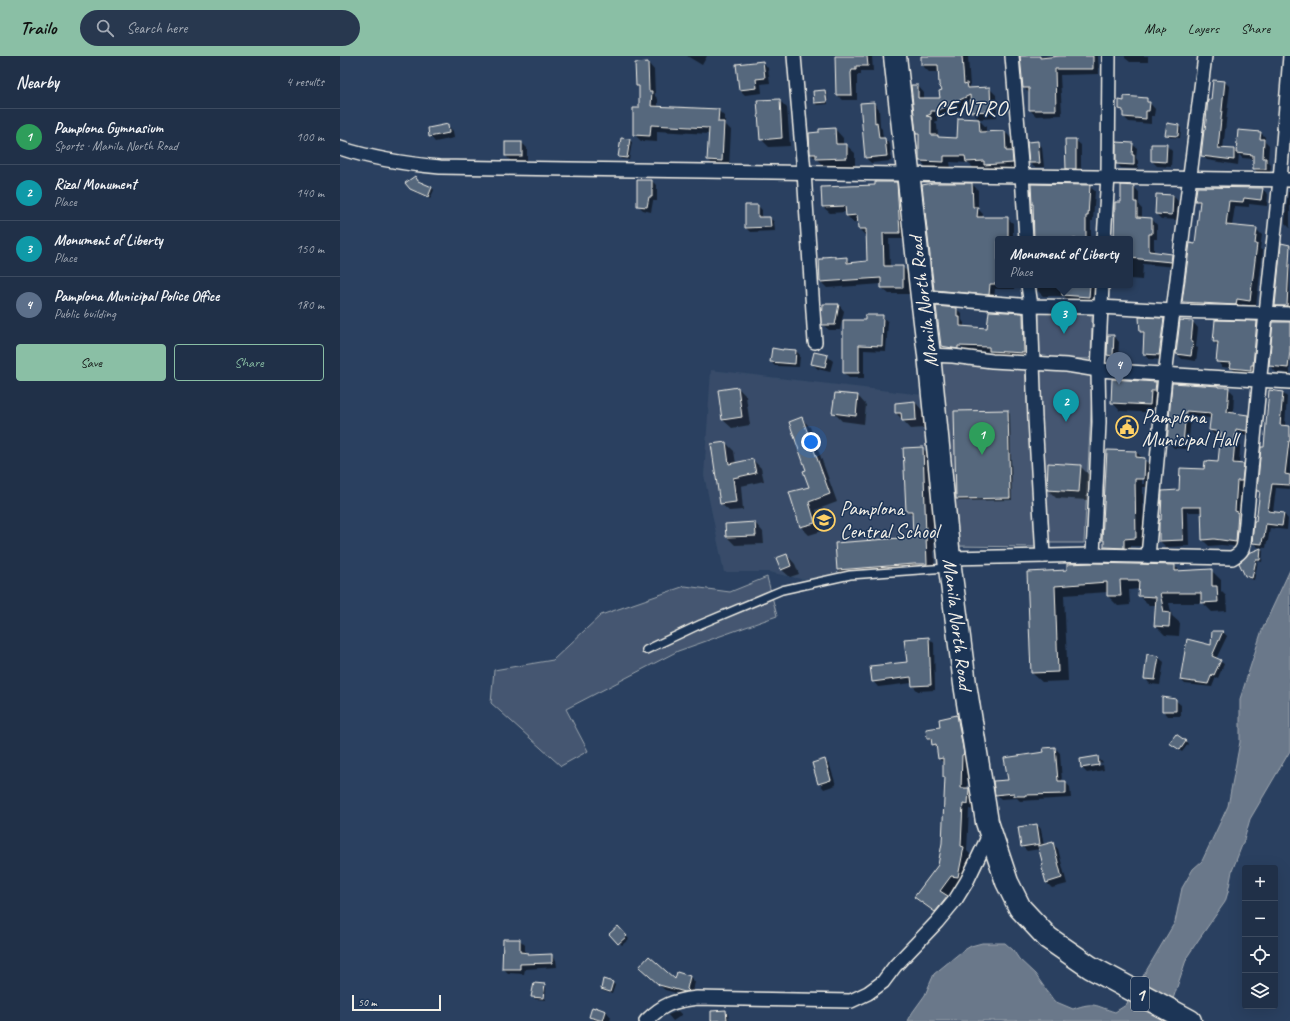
<!DOCTYPE html>
<html lang="en">
<head>
<meta charset="utf-8">
<style>
  :root { --surface:#203048; --page:#28384f; --text:#f1f3f6; --muted:#a2a9b4; --line:#3d4b60; --accent:#8abfa5 }
  body { margin:0; font-family:Caveat,sans-serif; background:var(--page); color:var(--text) }
  .controls { position:absolute; right:12px; bottom:12px; display:grid; overflow:hidden; border-radius:4px; box-shadow:0 4px 16px #0002 }
  .controls button { width:36px; height:36px; display:grid; place-items:center; padding:0; border:0; border-bottom:1px solid var(--line); background:var(--surface); color:var(--text); font:20px sans-serif }
  .scale { position:absolute; left:12px; bottom:10px; width:89px; box-sizing:border-box; padding-left:4px; border:2px solid #f4f1e8; border-top:0; font-size:11px; line-height:14px; white-space:nowrap; color:#f4f1e8; -webkit-text-stroke:3px #1d3557; paint-order:stroke }
  .you { position:absolute; left:471px; top:386px; width:14px; height:14px; margin:-10px; border:3px solid #fff; border-radius:50%; background:#1a73e8; box-shadow:0 0 0 6px #1a73e833 }
  .badge { display:grid; place-items:center; width:26px; height:26px; border-radius:50%; background:var(--accent); color:#fff; font-size:13px; font-weight:700 }
  .pin { position:absolute; translate:-50% -33px; filter:drop-shadow(0 1px 2px #0008) }
  .pin::after { content:''; position:absolute; top:21px; width:14px; height:12px; background:inherit; clip-path:polygon(0 0,100% 0,50% 100%) }
  .popup { position:absolute; left:655px; top:180px; width:138px; height:52px; box-sizing:border-box; display:grid; place-content:center; border-radius:4px; background:var(--surface); filter:drop-shadow(0 1px 3px #0005); font-size:13px; white-space:nowrap; color:var(--muted) }
  .popup b { font-size:15px; color:var(--text) }
  .popup::after { content:''; position:absolute; left:50%; top:100%; margin-left:-8px; border:8px solid transparent; border-top-color:var(--surface) }
  .list { margin:0; padding:0; list-style:none }
  h2 { display:flex; justify-content:space-between; align-items:center; height:52px; margin:0; padding:0 16px; font-size:17px }
  h2 small { font-size:13px; font-weight:400; color:var(--muted) }
  .list li { display:grid; grid-template-columns:26px 1fr auto; gap:12px; align-items:center; box-sizing:border-box; height:56px; padding:0 16px; border-top:1px solid var(--line) }
  .list b { display:block; font-size:15px; white-space:nowrap }
  .list p { margin:0; font-size:13px; white-space:nowrap; color:var(--muted) }
  .list em { font-size:13px; font-style:normal; color:var(--muted) }
  .actions { display:flex; gap:8px; padding:12px 16px }
  .actions a { flex:1; padding:9px 0; border:1px solid var(--accent); border-radius:4px; text-align:center; font-size:14px; color:var(--accent) }
  .actions .main { background:var(--accent); color:#111 }
  .icon { flex:none; width:22px; height:22px; fill:none; stroke:currentColor; stroke-width:2; stroke-linecap:round; stroke-linejoin:round }
  .map { position:relative; flex:none; width:950px; height:965px; overflow:hidden }
  header { display:flex; align-items:center; gap:24px; box-sizing:border-box; height:56px; padding:0 20px; background:var(--accent); color:#111 }
  header strong { font-size:19px }
  nav { display:flex; gap:22px; margin-inline-start:auto; font-size:14px }
  .search { width:280px; height:36px; background:var(--page); display:flex; align-items:center; gap:10px; box-sizing:border-box; padding:0 14px; border-radius:22px; color:var(--muted); font-size:15px }
  main { display:flex }
  aside { flex:1; background:var(--surface) }
  .map>svg:first-child { display:block }
</style>
</head>
<body>
<header>
<strong>Trailo</strong>
<div class="search"><svg class="icon" aria-label="search" viewBox="0 0 24 24"><circle cx="10" cy="10" r="6"/><path d="M15 15l6 6"/></svg>Search here</div>
<nav><a>Map</a><a>Layers</a><a>Share</a></nav>
</header>
<main>
<aside>
<h2>Nearby<small>4 results</small></h2>
<ul class="list">
<li><span class="badge" style="background:#2e9e5b">1</span><div><b>Pamplona Gymnasium</b><p>Sports · Manila North Road</p></div><em>100 m</em></li>
<li><span class="badge" style="background:#0f9aa8">2</span><div><b>Rizal Monument</b><p>Place</p></div><em>140 m</em></li>
<li><span class="badge" style="background:#0f9aa8">3</span><div><b>Monument of Liberty</b><p>Place</p></div><em>150 m</em></li>
<li><span class="badge" style="background:#5c6f8a">4</span><div><b>Pamplona Municipal Police Office</b><p>Public building</p></div><em>180 m</em></li>
</ul>
<div class="actions"><a class="main">Save</a><a>Share</a></div>
</aside>
<div class="map">
<svg width="950" height="965" viewBox="0 0 950 965">
  <rect width="100%" height="100%" fill="#2a4060"/>
  <filter id="ink" filterUnits="userSpaceOnUse"><feTurbulence type="fractalNoise" baseFrequency=".025" numOctaves="2"/><feDisplacementMap in="SourceGraphic" scale="8" xChannelSelector="R" yChannelSelector="G"/><feConvolveMatrix kernelMatrix="1 2 1 2 8 2 1 2 1" color-interpolation-filters="sRGB"/></filter>
  <g filter="url(#ink)">
    <polygon fill="#374c69" points="371,314 583,339 598,510 461,523 429,516 384,516 364,419"/>
    <g fill="#445771" stroke="#9ca4ac">
      <polygon points="699,257 752,259 751,303 698,302"/>
      <polygon points="601,300 685,312 696,491 614,490 605,431"/>
      <polygon points="700,311 753,318 744,487 706,487"/>
      <polygon points="427,521 437,560 338,595 226,653 248,695 221,710 151,647 154,614 213,604 261,559 345,530 390,536"/>
    </g>
    <path fill="#6a788a" stroke="#a1a8b0" d="M950,514V695L910,763L904,784L892,815L888,836L885,846L859,883L847,901L828,958L830,965H568L572,957L585,939L594,918L621,896L631,890L642,887H665L673,894L679,903L695,918L714,945L733,953C755,945 755,950 775,956L786,949L835,866L842,832L853,813L862,805L888,750L900,686V643L922,574Z"/>
    <g fill="#0007" fill-rule="evenodd">
      <polygon points="347,0 367,0 362,9"/>
      <polygon points="496,0 532,0 533,15 521,15 521,19 517,19 517,44 503,44 497,39"/>
      <polygon points="582,0 628,0 630,31 632,33 649,32 656,39 657,62 639,63 632,56 632,48 605,61 597,61 597,65 595,66 597,69 598,80 599,82 618,83 639,64 646,71 646,77 665,76 672,83 672,97 679,103 679,114 652,115 648,111 634,112 628,107 610,106 611,112 587,112 580,105 580,80 577,78 578,30 584,37 584,43 601,43 603,34 599,16 589,16 582,9"/>
      <polygon points="681,0 758,0 759,18 720,19 722,59 696,60 690,54 690,38 684,32"/>
      <polygon points="785,0 808,0 808,6 790,6 785,2"/>
      <polygon points="423,6 428,12 430,27 421,28 422,37 405,39 400,34"/>
      <polygon points="308,7 314,14 315,40 318,43 318,51 378,54 385,61 385,68 391,74 389,111 375,110 368,104 369,78 317,75 317,86 301,85 294,78 300,53 300,33 297,29"/>
      <polygon points="885,26 890,31 883,93 894,94 897,97 920,76 925,81 925,85 929,89 928,105 931,108 930,117 918,117 914,112 914,103 902,102 899,98 898,109 867,104 862,99 872,45"/>
      <polygon points="485,35 487,37 488,48 477,49 475,47"/>
      <polygon points="806,43 815,53 814,60 811,60 811,68 789,66 784,61 784,57 780,53"/>
      <polygon points="439,44 447,52 450,90 429,91 421,83"/>
      <polygon points="534,47 539,53 540,71 542,73 543,83 550,88 551,105 531,107 526,102 521,48"/>
      <polygon points="107,69 113,75 114,82 95,86 90,80"/>
      <polygon points="839,70 841,72 840,82 829,81 826,79"/>
      <polygon points="495,73 503,82 503,89 506,89 515,97 515,110 485,111 471,98"/>
      <polygon points="281,83 289,84 292,86 289,104 281,103 279,101"/>
      <polygon points="735,84 741,89 741,118 732,118 727,112"/>
      <polygon points="698,86 702,91 704,111 694,111 690,107"/>
      <polygon points="182,87 187,92 187,105 171,105 166,100"/>
      <polygon points="792,88 797,92 796,102 798,105 798,113 781,112 777,108"/>
      <polygon points="826,89 832,95 831,111 817,110 812,105"/>
      <polygon points="312,125 317,130 317,145 313,145 311,156 303,154 298,149"/>
      <polygon points="79,126 92,132 94,134 90,143 73,135 70,133"/>
      <polygon points="556,127 563,134 566,183 549,183 550,211 562,211 569,217 569,238 549,238 542,232 542,228 487,232 481,226 495,201 497,203 506,202 512,208 528,206 527,179 525,179 519,173 519,166 513,166 507,160 507,156 490,157 483,151 536,130"/>
      <polygon points="632,128 638,134 638,153 643,158 642,162 667,162 673,167 673,182 677,182 679,183 658,183 658,229 674,229 674,233 655,233 654,244 600,239 595,233"/>
      <polygon points="749,130 755,135 753,165 751,165 751,183 695,183"/>
      <polygon points="794,131 799,136 799,150 802,153 802,163 812,163 817,169 817,183 814,183 814,197 832,199 837,204 836,211 803,208 802,224 790,223 790,183 772,183 773,181 775,181 782,147"/>
      <polygon points="922,133 928,138 927,150 909,148 909,151 895,150 892,170 916,173 922,179 920,193 923,195 916,250 902,248 902,254 849,251 843,245 856,189 861,149 856,144"/>
      <polygon points="948,136 950,136 950,172 945,167"/>
      <polygon points="817,139 833,140 838,145 837,164 821,163 816,158"/>
      <polygon points="418,150 422,154 422,162 430,162 434,166 435,175 410,176 406,172"/>
      <polygon points="942,188 950,190 950,256 942,255 936,249"/>
      <polygon points="697,229 755,229 754,246 728,244 724,240 703,240 698,235"/>
      <polygon points="484,249 499,249 504,255 500,274 489,274 483,269"/>
      <polygon points="617,253 622,258 622,264 624,267 624,272 648,273 683,258 687,263 688,301 654,299 651,296 623,294 623,292 604,290 604,292 622,294 622,297 606,295 601,290"/>
      <polygon points="542,260 548,266 546,295 524,294 524,322 509,322 504,317 526,265"/>
      <polygon points="824,263 829,269 824,304 809,303 804,298 805,280 801,276"/>
      <polygon points="841,265 853,266 858,272 856,291 858,292 856,305 842,303 837,298"/>
      <polygon points="917,266 922,271 916,318 897,317 891,312 882,311 877,305 878,290 874,286"/>
      <polygon points="950,266 950,319 948,319 946,317 936,316 930,310"/>
      <polygon points="774,280 779,286 778,305 773,304 768,299"/>
      <polygon points="444,294 456,295 460,299 459,311 435,310 431,306 444,295"/>
      <polygon points="487,300 493,305 490,316 478,313 472,308"/>
      <polygon points="816,327 824,335 818,357 780,355 772,346"/>
      <polygon points="833,328 888,332 894,338 893,358 908,360 914,366 912,380 901,379 899,408 903,409 909,415 902,491 881,489 869,490 863,484 862,456 848,456 849,490 826,491 820,485 840,435 865,414 879,407 881,380 876,380 870,374 872,362 851,361 848,393 834,392 828,386"/>
      <polygon points="398,332 406,340 410,369 392,372 383,364 379,335"/>
      <polygon points="943,337 947,341 945,370 950,371 950,433 936,432 933,456 944,458 948,463 947,474 930,472 928,485 927,485 926,492 918,491 913,487 921,437 918,434 925,392"/>
      <polygon points="518,340 526,349 524,368 502,365 494,357"/>
      <polygon points="575,346 583,355 584,372 571,373 556,357 556,348"/>
      <polygon points="668,355 670,358 672,444 619,445 617,443"/>
      <polygon points="461,362 470,371 497,446 476,454 482,475 469,479 461,471 451,437 470,431 467,415"/>
      <polygon points="386,387 394,395 396,408 413,404 421,412 424,425 401,430 403,454 389,455 380,447"/>
      <polygon points="582,392 591,400 595,516 506,522 498,514 574,482 573,460 567,455"/>
      <path d="M796,396L812,411V431H803L804,490H791V499H773L765,491V485L763,483ZM803,407L805,409L804,428H802Z"/>
      <polygon points="740,410 749,419 747,444 716,442 708,434"/>
      <polygon points="415,467 423,476 424,488 395,489 387,481"/>
      <polygon points="921,493 923,495 922,506 918,505 914,524 908,522 906,520 910,498"/>
      <polygon points="447,499 455,508 459,518 450,521 441,513"/>
      <polygon points="835,510 841,516 871,514 881,524 881,535 886,540 887,555 872,556 863,547 829,547 832,560 840,567 839,580 825,579 815,569 816,549 809,549 799,539 799,533 789,534 790,549 778,550 768,540 768,536 724,539 728,625 702,626 692,617 688,517"/>
      <polygon points="872,576 883,576 887,580 876,603 884,608 878,622 876,621 872,631 845,628 841,624 872,590"/>
      <polygon points="588,582 594,587 595,634 578,635 573,630 572,627 538,631 533,625 568,607"/>
      <polygon points="818,601 824,606 820,629 810,628 805,622"/>
      <polygon points="835,644 841,649 841,660 828,660 823,654"/>
      <polygon points="617,660 623,667 628,705 627,733 635,739 634,754 629,753 627,795 630,798 624,827 618,826 607,841 613,847 602,862 582,847 576,841 599,810 603,787 606,722 604,721 604,708 599,702 597,692 588,682"/>
      <polygon points="846,685 848,688 842,696 830,687"/>
      <polygon points="715,692 720,697 722,726 725,726 730,731 731,742 680,745 677,742 661,743 656,738 669,725 705,697"/>
      <polygon points="757,701 763,707 745,710 745,712 763,709 764,714 747,717 742,712"/>
      <polygon points="485,704 490,710 496,729 484,733 479,727"/>
      <polygon points="697,769 701,773 704,790 712,787 718,793 727,828 712,832 707,827 700,793 687,795 682,790"/>
      <polygon points="278,871 289,883 282,889 271,878"/>
      <polygon points="180,884 185,889 185,897 189,898 191,900 211,899 216,904 217,911 185,913 184,918 168,917 163,912"/>
      <polygon points="305,917 336,925 338,917 350,921 355,926 352,939 351,941 325,934"/>
      <polygon points="263,924 272,927 275,929 272,938 263,935 261,933"/>
      <polygon points="204,929 206,932 205,944 195,943 192,940"/>
      <polygon points="266,955 271,961 270,965 254,965 250,961"/>
      <polygon points="338,955 342,959 333,965 328,959"/>
      <polygon points="386,955 388,958 389,965 372,964"/>
    </g>
    <g fill="#56677d" stroke="#f4f1e8">
      <polygon points="495,0 527,0 528,10 516,10 516,14 512,14 511,17 512,39 496,39"/>
      <polygon points="581,0 622,0 624,28 627,27 628,32 650,31 651,55 631,56 630,39 597,55 591,55 591,58 586,60 591,61 591,79 598,79 598,81 617,82 618,62 639,63 640,76 665,75 666,95 672,95 673,107 644,109 644,105 626,106 625,100 604,100 604,106 579,105 579,78 576,78 571,29 578,29 578,42 600,42 599,35 602,34 599,29 598,9 581,9"/>
      <polygon points="680,0 700,0 700,2 720,0 753,0 753,13 715,13 716,54 689,54 689,32 683,32"/>
      <polygon points="423,5 425,22 416,23 417,32 399,34 396,8"/>
      <polygon points="308,6 309,35 312,35 311,50 379,53 378,66 384,66 382,105 367,104 369,72 311,69 310,80 293,79 293,52 299,52 299,30 296,30 295,7"/>
      <polygon points="873,24 885,25 878,92 894,93 894,104 861,100 864,74 865,74 868,43 871,44"/>
      <polygon points="485,34 487,46 474,47 473,35"/>
      <polygon points="784,40 807,42 807,46 810,46 809,55 806,55 806,63 783,61 783,54 779,53 779,44 784,45"/>
      <polygon points="440,43 442,82 420,84 417,44"/>
      <polygon points="534,46 535,67 537,66 539,82 545,82 547,100 525,102 520,47"/>
      <polygon points="827,67 839,69 838,80 825,79"/>
      <polygon points="108,68 109,77 89,81 88,72"/>
      <polygon points="495,72 496,88 507,88 507,102 476,103 476,98 470,98 469,77 479,76 479,73"/>
      <polygon points="898,74 921,76 920,83 924,83 923,102 926,102 926,113 913,113 913,99 896,97"/>
      <polygon points="281,82 290,83 287,102 278,101"/>
      <polygon points="725,83 736,83 736,113 726,113"/>
      <polygon points="698,85 700,107 689,107 687,86"/>
      <rect x="165" y="86" width="17" height="14"/>
      <polygon points="776,86 793,87 792,99 794,99 794,109 776,108"/>
      <polygon points="811,88 827,88 826,106 811,105"/>
      <polygon points="75,120 78,125 92,131 88,141 70,133 65,127"/>
      <polygon points="297,124 312,124 312,141 309,141 307,151 297,150"/>
      <polygon points="535,126 557,126 560,177 543,177 544,210 563,210 563,232 541,232 541,222 480,226 479,203 483,203 483,201 495,200 495,202 507,201 507,207 527,205 526,173 518,173 517,159 506,160 505,150 482,151 481,131 535,129"/>
      <polygon points="593,127 632,127 633,151 638,151 637,161 668,161 668,183 658,183 658,228 650,228 649,239 594,234 582,129"/>
      <polygon points="691,128 750,129 748,160 746,160 746,183 694,183 693,148 692,148"/>
      <polygon points="781,129 794,130 794,146 797,146 797,161 812,162 812,178 809,178 809,195 832,198 831,206 790,202 790,183 774,183 775,146 781,146"/>
      <polygon points="857,131 923,132 921,144 904,142 903,146 889,145 886,169 917,172 915,188 917,188 910,245 897,243 896,249 842,246 850,187 855,188 860,145 855,145"/>
      <polygon points="816,138 833,139 832,159 815,158"/>
      <polygon points="405,149 418,149 418,161 430,161 431,171 405,172"/>
      <polygon points="941,187 950,189 947,250 935,250"/>
      <polygon points="722,229 750,229 749,241 722,239"/>
      <polygon points="483,248 499,248 495,269 482,269"/>
      <polygon points="596,250 617,252 617,261 620,261 620,270 647,272 649,255 683,257 684,297 649,295 649,291 618,290 618,293 601,290"/>
      <polygon points="525,259 543,259 542,290 519,289 519,317 503,317 503,264 525,264"/>
      <polygon points="799,261 824,262 819,299 803,298 804,276 800,276"/>
      <polygon points="840,264 853,265 851,286 853,286 851,300 836,298"/>
      <polygon points="875,264 917,265 913,309 911,309 911,314 890,312 891,307 876,306 878,286 873,286"/>
      <polygon points="933,266 950,266 950,295 948,312 929,310"/>
      <polygon points="768,279 774,279 773,300 767,299"/>
      <polygon points="432,292 443,294 443,293 456,294 455,308 430,306"/>
      <polygon points="474,296 488,299 485,311 471,308"/>
      <polygon points="772,323 816,326 815,335 811,335 810,349 771,347"/>
      <polygon points="832,327 878,330 878,331 889,331 887,356 908,359 907,375 896,373 893,407 904,408 902,425 897,425 895,455 898,456 896,486 874,483 862,484 861,451 842,451 843,484 819,485 819,464 821,464 822,435 839,434 840,412 864,413 865,405 878,406 881,376 869,374 871,357 846,355 843,388 827,387"/>
      <polygon points="398,331 402,361 382,364 378,334"/>
      <polygon points="929,334 943,336 940,369 950,370 950,385 949,385 945,418 950,419 950,429 932,428 928,455 944,457 942,470 926,468 924,481 923,481 922,488 912,487 914,465 916,465 920,435 917,435 921,391 924,391"/>
      <polygon points="495,337 518,339 516,360 492,357"/>
      <polygon points="575,345 576,364 562,365 561,357 555,357 555,347"/>
      <polygon points="668,354 670,442 616,443 614,355"/>
      <polygon points="462,361 490,438 469,446 475,467 460,471 449,436 469,431 463,415 466,414 449,366"/>
      <polygon points="386,386 389,408 413,403 416,417 393,422 396,446 380,448 371,388"/>
      <polygon points="583,391 587,508 574,508 497,514 495,487 573,481 572,455 566,455 563,392"/>
      <polygon points="767,394 796,395 796,401 805,402 804,423 795,423 796,482 784,483 784,492 764,491 764,484 762,484"/>
      <polygon points="708,407 741,409 739,436 707,434"/>
      <polygon points="415,466 416,480 386,481 385,468"/>
      <polygon points="921,492 920,504 916,504 912,522 905,520 899,507 909,497"/>
      <polygon points="447,498 451,510 441,514 436,502"/>
      <polygon points="753,507 835,509 835,515 872,513 872,530 877,530 878,546 861,547 861,537 820,537 824,556 830,557 829,571 814,570 816,541 798,540 799,524 780,524 781,540 767,540 767,526 715,530 718,616 691,617 687,516 727,514 727,508"/>
      <polygon points="872,575 883,575 872,600 881,604 874,619 872,618 868,628 840,624 847,583 871,589"/>
      <polygon points="589,581 591,629 572,630 571,621 532,626 530,610 567,606 564,583"/>
      <polygon points="807,598 819,600 815,624 804,623"/>
      <polygon points="822,641 836,643 836,655 822,655"/>
      <polygon points="617,659 624,698 622,699 621,732 629,732 628,748 623,747 621,790 624,791 618,821 611,820 600,835 608,840 595,856 574,841 598,809 602,787 605,721 603,721 603,702 598,703 596,688 592,689 591,682 587,682 586,673 600,671 599,663"/>
      <polygon points="836,678 846,685 840,694 829,687"/>
      <polygon points="715,691 718,725 726,725 726,738 685,739 685,740 674,740 674,737 655,739 653,725 668,724 664,702 704,696 703,692"/>
      <polygon points="758,700 759,709 741,712 740,703"/>
      <polygon points="485,703 491,724 478,728 472,707"/>
      <polygon points="697,768 700,788 681,791 678,771"/>
      <polygon points="713,786 722,822 706,827 701,809 703,809 698,790"/>
      <polygon points="278,870 287,880 278,888 269,878"/>
      <polygon points="163,883 180,883 180,896 189,897 189,899 212,898 212,907 180,908 180,913 162,913"/>
      <polygon points="309,900 335,923 337,916 350,920 347,933 349,935 345,936 319,929 299,911"/>
      <polygon points="263,923 273,926 270,936 261,933"/>
      <polygon points="194,927 205,928 203,942 191,941"/>
      <polygon points="252,951 255,952 255,951 266,955 263,965 249,961"/>
      <polygon points="386,954 387,964 371,965 371,955"/>
    </g>
    <g fill="none" stroke-linecap="round" stroke-linejoin="round">
      <g stroke="#f4f1e8" stroke-width="10">
        <polyline id="service" points="306,594 361,568 442,534 510,519 607,512"/>
      </g>
      <g stroke="#f4f1e8" stroke-width="16">
        <g id="minor">
          <polyline points="454,0 464,116 475,286"/>
          <polyline points="672,0 682,119 686,183"/>
          <path d="M0,92C33,103 66,108 100,111L950,124"/>
          <polyline points="764,183 768,120 769,0"/>
          <polyline points="688,229 691,250 695,363 703,500"/>
          <polyline points="582,241 691,250 760,251 834,255 950,258"/>
          <polyline points="589,299 613,300 652,305 727,309 758,314 950,326"/>
          <polyline points="753,499 759,366 758,314 762,229"/>
          <polyline points="808,500 825,319 865,0"/>
          <path d="M609,502L753,499L892,502C899,498 903,495 904,487L926,257L940,124L950,0"/>
          <path d="M306,965C323,948 333,945 357,942L511,945L528,937L543,926L555,910L597,866L616,843L627,825L650,777"/>
        </g>
      </g>
      <g stroke="#f4f1e8" stroke-width="25">
        <polyline id="trunk" points="555,0 582,241 589,299 610,512 625,628 647,766 667,826 680,852 708,882 750,911 850,965"/>
      </g>
      <use href="#service" stroke="#1d3557" stroke-width="7"/>
      <use href="#minor" stroke="#1d3557" stroke-width="13"/>
      <use href="#trunk" stroke="#1d3557" stroke-width="22"/>
    </g>
  </g>
  <defs>
    <g id="civic-ring" transform="scale(1.15)"><circle r="9.5" fill="#1d3557" stroke="#ffd166" stroke-width="1.5"/><path d="M-.6-6.5H3V-4.5H.6V-3L4-1V1h2V6H-6V1h2V-1L-.6-3ZM-1.2 2.5V6h2.4V2.5Z" fill="#ffd166"/></g>
    <g id="school-ring" transform="scale(1.15)"><circle r="9.5" fill="#1d3557" stroke="#ffd166" stroke-width="1.5"/><path d="M0-5L7-2L0 1L-7-2ZM-4 1L0 2.5L4 1V4Q0 6-4 4Z" fill="#ffd166"/></g>
  </defs>
  <g fill-rule="evenodd">
    <use href="#civic-ring" x="787" y="371"/>
    <use href="#school-ring" x="484" y="464"/>
  </g>
  <g text-anchor="middle" stroke-width="3" stroke-linejoin="round" paint-order="stroke">
    <rect fill="#1d3557" stroke="#b4b9bc" stroke-width="1" x="791" y="921" width="18" height="34" rx="3"/>
    <g font-size="19" font-weight="bold" fill="#f4f1e8">
      <text x="800" y="945">1</text>
    </g>
    <g font-size="20" fill="#f4f1e8" stroke="#1d3557">
      <text transform="translate(583 246) rotate(-97)" y="7">Manila North Road</text>
      <text transform="translate(618 568) rotate(83)" y="7">Manila North Road</text>
    </g>
    <g font-size="20" fill="#f4f1e8" stroke="#1d3557" text-anchor="start">
      <text x="802" y="367">Pamplona<tspan x="802" dy="23">Municipal Hall</tspan></text>
      <text x="500" y="459">Pamplona<tspan x="500" dy="23">Central School</tspan></text>
    </g>
    <g font-size="22" letter-spacing="1" fill="#f4f1e8" stroke="#1d3557">
      <text x="631" y="59">CENTRO</text>
    </g>
  </g>
</svg>
<div class="controls">
<button>+</button>
<button>−</button>
<button><svg class="icon" aria-label="locate" viewBox="0 0 24 24"><circle cx="12" cy="12" r="6"/><path d="M12 2v4M12 18v4M2 12h4M18 12h4"/></svg></button>
<button><svg class="icon" aria-label="layers" viewBox="0 0 24 24"><path d="M12 4l9 5-9 5-9-5zM3 14l9 5 9-5"/></svg></button>
</div>
<div class="scale">50 m</div>
<div class="you"></div>
<div class="pin badge" style="left:642px;top:399px;background:#2e9e5b">1</div>
<div class="pin badge" style="left:726px;top:366px;background:#0f9aa8">2</div>
<div class="pin badge" style="left:724px;top:278px;background:#0f9aa8">3</div>
<div class="popup"><b>Monument of Liberty</b>Place</div>
<div class="pin badge" style="left:779px;top:329px;background:#5c6f8a">4</div>
</div>
</main>
</body>
</html>
